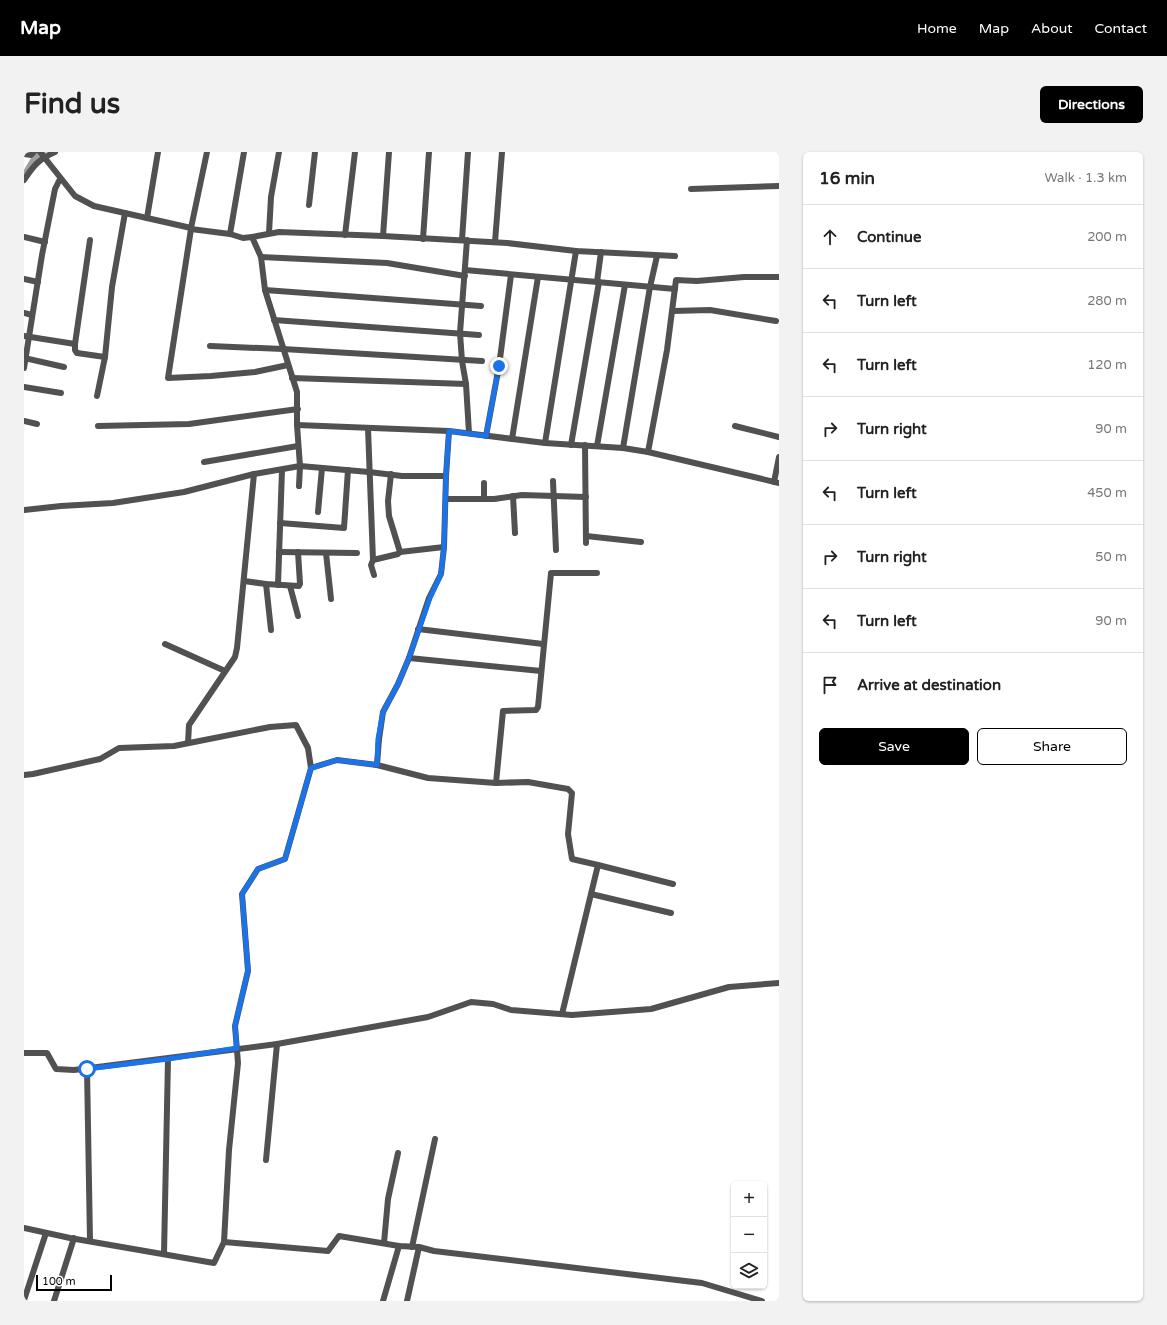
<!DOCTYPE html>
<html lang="en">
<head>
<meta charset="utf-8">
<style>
  :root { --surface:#fff; --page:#f2f2f2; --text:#222; --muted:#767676; --line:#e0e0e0; --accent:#000 }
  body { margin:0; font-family:"Varela Round",sans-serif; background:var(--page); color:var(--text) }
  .controls { position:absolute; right:12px; bottom:12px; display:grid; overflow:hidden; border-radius:6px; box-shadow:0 1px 3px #0004 }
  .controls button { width:36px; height:36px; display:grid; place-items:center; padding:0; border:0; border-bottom:1px solid var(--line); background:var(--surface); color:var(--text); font:20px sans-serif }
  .scale { position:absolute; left:12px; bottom:10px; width:76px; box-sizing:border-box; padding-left:4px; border:2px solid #000; border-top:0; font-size:11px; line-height:14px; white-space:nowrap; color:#000; -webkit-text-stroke:3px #fff; paint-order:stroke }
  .stop { position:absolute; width:12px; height:12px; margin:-9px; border:3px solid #1a73e8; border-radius:50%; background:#fff }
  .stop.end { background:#1a73e8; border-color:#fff; box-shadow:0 1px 4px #0008 }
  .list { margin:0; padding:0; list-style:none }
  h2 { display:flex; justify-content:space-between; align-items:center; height:52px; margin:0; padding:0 16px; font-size:17px }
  h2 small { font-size:13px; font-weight:400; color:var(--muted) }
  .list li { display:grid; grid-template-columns:26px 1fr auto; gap:12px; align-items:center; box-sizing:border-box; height:64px; padding:0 16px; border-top:1px solid var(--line) }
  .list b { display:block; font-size:15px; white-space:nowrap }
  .list em { font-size:13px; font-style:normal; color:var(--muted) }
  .actions { display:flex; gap:8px; padding:12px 16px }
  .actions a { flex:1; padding:9px 0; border:1px solid var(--accent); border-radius:6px; text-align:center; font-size:14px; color:var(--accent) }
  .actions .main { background:var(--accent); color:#fff }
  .icon { flex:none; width:22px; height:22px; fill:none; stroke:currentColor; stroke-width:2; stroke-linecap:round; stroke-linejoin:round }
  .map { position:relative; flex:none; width:755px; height:1149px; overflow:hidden; border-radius:6px }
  header { display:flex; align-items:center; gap:24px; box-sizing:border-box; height:56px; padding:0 20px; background:var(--accent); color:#fff }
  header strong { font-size:19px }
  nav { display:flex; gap:22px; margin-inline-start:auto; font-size:14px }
  .intro { display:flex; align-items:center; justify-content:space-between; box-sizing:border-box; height:96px; padding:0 24px }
  h1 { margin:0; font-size:28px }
  .button { padding:10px 18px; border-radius:6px; background:var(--accent); color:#fff; font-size:14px; font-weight:700 }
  main { display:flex; gap:24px; padding:0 24px }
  aside { flex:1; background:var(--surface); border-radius:6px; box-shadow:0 1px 3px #0004 }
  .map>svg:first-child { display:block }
</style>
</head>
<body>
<header>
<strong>Map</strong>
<nav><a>Home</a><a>Map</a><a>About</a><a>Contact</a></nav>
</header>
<div class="intro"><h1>Find us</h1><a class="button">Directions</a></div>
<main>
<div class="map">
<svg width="755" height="1149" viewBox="0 0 755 1149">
  <rect width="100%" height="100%" fill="#fff"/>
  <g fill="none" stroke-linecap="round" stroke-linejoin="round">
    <polyline stroke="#9f9f9f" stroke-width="5.5" points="0,23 9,8 19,0"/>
    <g stroke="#515151" stroke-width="6">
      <polyline points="16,0 51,44 70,54 167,76 167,77 206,82 219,86 228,85 237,105 241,138 273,240 273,273 276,314 275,334"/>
      <polyline points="0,2 7,3 10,0"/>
      <path d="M0,28C10,13 15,7 31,0"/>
      <polyline points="667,37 755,34"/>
      <polyline points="285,53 291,0"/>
      <polyline points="123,66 134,0"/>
      <polyline points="167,76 183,0"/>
      <polyline points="167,77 144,226 187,224 231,220 264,213"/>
      <polyline points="245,81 247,45 255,0"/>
      <polyline points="206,82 220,0"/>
      <polyline points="321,83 331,0"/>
      <polyline points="359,84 365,0"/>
      <polyline points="0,85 21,90"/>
      <polyline points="228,85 255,80 359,84 483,91 552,99 651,104"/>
      <polyline points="399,87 405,0"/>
      <polyline points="66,88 51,192 51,198 53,201 81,205"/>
      <polyline points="438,88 444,0"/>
      <polyline points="443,88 436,181 438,209 442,232 445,281"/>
      <polyline points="471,90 478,0"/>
      <polyline points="237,105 363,111 441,124"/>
      <polyline points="441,118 651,137"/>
      <polyline points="0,127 14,130"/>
      <polyline points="573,130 577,100"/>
      <polyline points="241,138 457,154"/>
      <polyline points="649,159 686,158 752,169"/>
      <polyline points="0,161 8,163"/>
      <polyline points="250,168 455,183"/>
      <polyline points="0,184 51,192"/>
      <polyline points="186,194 259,197 458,209"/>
      <polyline points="0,206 40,215"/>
      <polyline points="0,216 18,103 31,37 36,27"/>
      <polyline points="268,226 442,232"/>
      <polyline points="0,235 37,241"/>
      <polyline points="73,244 81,205 88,135 101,61"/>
      <polyline points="0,269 13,272"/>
      <polyline points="273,273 425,279 521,291 599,296 624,300 755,331"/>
      <polyline points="74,274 165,272 274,257"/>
      <polyline points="711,274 755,285"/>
      <polyline points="344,276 349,408"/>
      <polyline points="462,284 475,214 487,123"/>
      <polyline points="488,287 514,125"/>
      <polyline points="521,291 552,99"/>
      <polyline points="547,293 575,130"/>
      <polyline points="561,293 562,391"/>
      <polyline points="573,294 601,133"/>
      <polyline points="599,296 626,135 633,104"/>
      <polyline points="624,300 643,198 652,128 673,129 720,125 755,125"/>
      <polyline points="180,310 274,294"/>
      <polyline points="367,322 364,349 365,364 376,400"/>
      <polyline points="529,329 532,398"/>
      <polyline points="750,330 755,305"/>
      <polyline points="460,331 460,347"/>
      <polyline points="489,344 491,381"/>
      <polyline points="422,347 470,347 498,343 562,345"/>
      <polyline points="0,358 37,354 89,351 160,340 230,322 276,314 345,320 378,324 422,324"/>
      <polyline points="294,360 298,316"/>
      <polyline points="256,371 320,376 324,318"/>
      <polyline points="562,384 617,390"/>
      <polyline points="255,400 333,401"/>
      <polyline points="302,401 307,447"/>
      <polyline points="350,423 347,413 349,408 374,402 376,400 420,395"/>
      <polyline points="220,429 242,432 275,434 276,432 274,400"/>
      <polyline points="242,432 247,478"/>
      <polyline points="254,433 258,318"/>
      <polyline points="266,434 274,464"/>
      <polyline points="394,477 519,492"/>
      <polyline points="141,492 201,519"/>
      <polyline points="385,506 517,519"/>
      <polyline points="164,591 165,573 211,505 213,496 230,322"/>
      <polyline points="353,613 355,587 359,560 374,532 385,506 405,446 417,422 420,395 422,324 425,279"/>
      <polyline points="287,616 313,608 353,613 404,626 472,631 504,630 544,637 548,641 544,682 548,707 574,713 538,862"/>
      <polyline points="0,623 9,622 76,607 95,596 150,594 246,575 272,573 284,596 287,616 261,707 234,717 218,742 224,819 211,874 214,911 205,998 200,1090"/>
      <polyline points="472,631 479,559 512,558 514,555 527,421 573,421"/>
      <polyline points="574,713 649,732"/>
      <polyline points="567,742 647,761"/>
      <polyline points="0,901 23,901 32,917 50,918 253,892 404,865 447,850 469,852 487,858 548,863 627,857 705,835 755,831"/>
      <polyline points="63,917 66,1089"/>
      <polyline points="242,1008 253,892"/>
      <polyline points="0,1076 46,1086 190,1111 200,1090 304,1099 315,1084 375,1094 395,1095 410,1099 678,1131 738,1149"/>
      <polyline points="360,1091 364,1047 374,1001"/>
      <polyline points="388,1095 411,987"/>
      <polyline points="140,1102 144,907"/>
      <polyline points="0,1148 22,1081"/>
      <polyline points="30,1149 50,1086"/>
      <polyline points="359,1149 375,1094"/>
      <polyline points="383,1149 395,1095"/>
    </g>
  </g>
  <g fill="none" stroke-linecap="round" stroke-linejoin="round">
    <polyline stroke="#1a73e8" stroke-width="5" points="63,917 144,907 213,896 211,874 224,818 218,742 234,717 261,707 287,616 313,608 353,613 354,587 359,560 374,532 385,506 406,446 417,422 420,395 422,324 425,279 462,284 475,214"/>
  </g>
</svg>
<div class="controls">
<button>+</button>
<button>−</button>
<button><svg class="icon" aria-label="layers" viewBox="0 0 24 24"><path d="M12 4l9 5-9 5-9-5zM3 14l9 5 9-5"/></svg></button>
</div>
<div class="scale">100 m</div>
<div class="stop" style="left:63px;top:917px"></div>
<div class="stop end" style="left:475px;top:214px"></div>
</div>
<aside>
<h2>16 min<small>Walk · 1.3 km</small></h2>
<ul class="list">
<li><svg class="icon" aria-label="ahead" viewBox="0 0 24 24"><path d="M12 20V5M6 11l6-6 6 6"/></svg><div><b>Continue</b></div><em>200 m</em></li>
<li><svg class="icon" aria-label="left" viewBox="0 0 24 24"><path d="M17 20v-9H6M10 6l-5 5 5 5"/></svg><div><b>Turn left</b></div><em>280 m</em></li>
<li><svg class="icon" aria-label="left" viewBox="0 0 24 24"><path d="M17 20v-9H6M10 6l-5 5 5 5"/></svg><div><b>Turn left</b></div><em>120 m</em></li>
<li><svg class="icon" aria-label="right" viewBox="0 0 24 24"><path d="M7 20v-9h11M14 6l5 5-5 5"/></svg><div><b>Turn right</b></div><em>90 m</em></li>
<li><svg class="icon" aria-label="left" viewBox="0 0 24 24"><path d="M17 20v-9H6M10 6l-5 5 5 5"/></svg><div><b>Turn left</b></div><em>450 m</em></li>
<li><svg class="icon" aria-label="right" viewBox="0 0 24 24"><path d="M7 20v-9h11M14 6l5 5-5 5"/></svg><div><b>Turn right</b></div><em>50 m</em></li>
<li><svg class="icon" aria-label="left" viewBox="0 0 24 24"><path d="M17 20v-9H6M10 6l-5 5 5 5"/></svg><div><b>Turn left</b></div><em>90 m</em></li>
<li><svg class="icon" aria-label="arrive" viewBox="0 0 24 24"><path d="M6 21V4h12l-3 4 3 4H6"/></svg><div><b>Arrive at destination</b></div></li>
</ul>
<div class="actions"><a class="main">Save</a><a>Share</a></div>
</aside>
</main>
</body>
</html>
